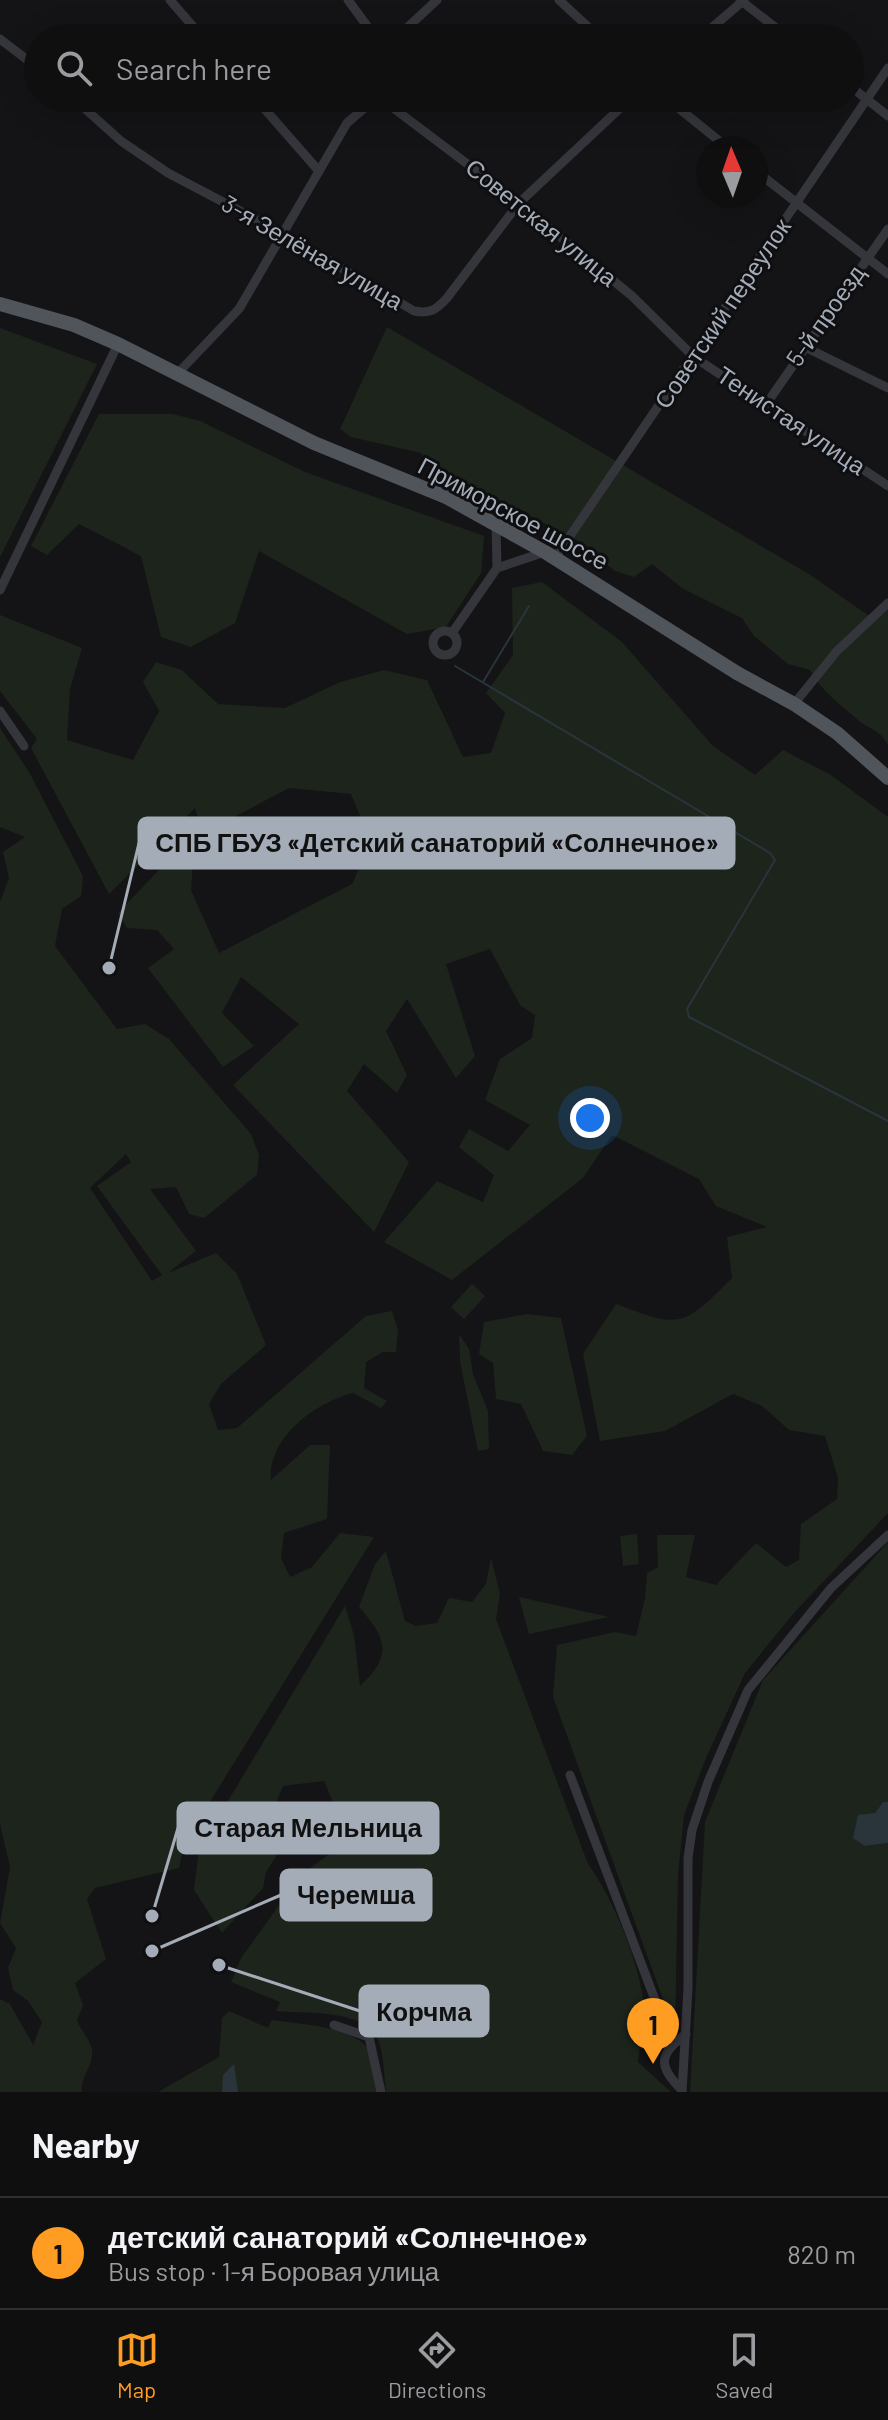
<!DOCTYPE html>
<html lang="en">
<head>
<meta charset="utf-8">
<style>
  :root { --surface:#0f0f10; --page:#1d1d1e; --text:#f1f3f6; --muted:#9b9c9f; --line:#2f2f30; --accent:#ff9d23 }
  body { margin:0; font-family:Barlow,sans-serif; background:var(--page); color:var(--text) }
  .compass { position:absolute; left:696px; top:136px; width:72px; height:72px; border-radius:50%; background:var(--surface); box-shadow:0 8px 32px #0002; rotate:358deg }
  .you { position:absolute; left:590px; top:1118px; width:28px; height:28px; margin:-20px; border:6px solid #fff; border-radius:50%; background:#1a73e8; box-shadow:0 0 0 12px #1a73e833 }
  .badge { display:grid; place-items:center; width:52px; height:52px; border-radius:50%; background:var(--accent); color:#111; font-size:26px; font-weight:700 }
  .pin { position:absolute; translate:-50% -66px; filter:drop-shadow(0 2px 4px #0008) }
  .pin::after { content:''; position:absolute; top:42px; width:28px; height:24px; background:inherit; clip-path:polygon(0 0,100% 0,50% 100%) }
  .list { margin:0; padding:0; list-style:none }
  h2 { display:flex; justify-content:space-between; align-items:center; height:104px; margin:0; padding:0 32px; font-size:34px }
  h2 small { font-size:26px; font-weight:400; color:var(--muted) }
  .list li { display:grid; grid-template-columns:52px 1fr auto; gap:24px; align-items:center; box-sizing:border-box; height:112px; padding:0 32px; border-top:2px solid var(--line) }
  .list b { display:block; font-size:30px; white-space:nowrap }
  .list p { margin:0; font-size:26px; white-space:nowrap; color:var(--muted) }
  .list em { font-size:26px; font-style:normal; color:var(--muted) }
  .icon { flex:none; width:44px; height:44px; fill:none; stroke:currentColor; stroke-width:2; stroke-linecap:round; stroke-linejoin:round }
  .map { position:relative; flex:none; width:888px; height:2092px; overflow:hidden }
  .search { position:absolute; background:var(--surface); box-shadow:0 8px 32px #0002; left:24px; right:24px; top:24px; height:88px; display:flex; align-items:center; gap:20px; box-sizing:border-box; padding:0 28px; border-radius:44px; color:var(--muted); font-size:30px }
  .sheet { height:216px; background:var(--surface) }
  nav { display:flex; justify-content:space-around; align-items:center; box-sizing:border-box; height:112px; border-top:2px solid var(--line); background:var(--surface); font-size:22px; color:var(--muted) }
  nav a { display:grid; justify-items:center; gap:4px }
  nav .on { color:var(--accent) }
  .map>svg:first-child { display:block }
</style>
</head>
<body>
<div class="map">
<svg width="888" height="2092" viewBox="0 0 888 2092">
  <rect width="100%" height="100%" fill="#141416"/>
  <g fill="#1c241c" fill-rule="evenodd">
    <path d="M387,327L809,574L872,618L888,603V745C881,731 871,730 859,721C840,704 821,691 810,670L788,664L754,636L742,618L682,588L652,564L634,577L615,571L577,540L436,468L421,453L351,437L340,429Z"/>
    <polygon points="0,328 97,364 0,557"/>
    <polygon points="99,414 173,414 200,421 305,472 484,536 481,573 446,627 407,634 259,551 235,623 191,647 161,637 141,556 79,524 47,555 31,546"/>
    <path d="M542,582L622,642L713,746L755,775L783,750L831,775L888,817V1513L793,1614L745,1673L706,1758L684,1815L678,1875L675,2032L553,1697L557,1645L615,1632L636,1636L645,1598L647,1573L658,1567L657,1535H695L686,1577L716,1585L756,1543L786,1567L799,1560L801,1524L837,1499L838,1478L825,1436L789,1430L762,1406L733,1394L665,1431L600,1441L583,1354L616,1304C681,1329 683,1327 732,1278L727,1237L767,1227L716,1206L699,1179L612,1135L583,1178L452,1280L384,1242L437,1181L483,1202L494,1175L459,1147L469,1129L508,1151L530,1125L485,1100L500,1059L532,1038L535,1015L520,1005L490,949L446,964L475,1056L456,1078L407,999L386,1031L407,1075L397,1093L364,1064L347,1091L409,1162L374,1232L233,1085L299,1024L241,977L222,1013L254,1046L223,1067L148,968L174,949L157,930L127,928L118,913L195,832L191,890L219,953L352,884L371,842L351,794L289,788L236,816L209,852L195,808L109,894L31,748L37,739L0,691V615L82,648L70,689L67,740L133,760L159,711L143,682L156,662L182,670L218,704L285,708L340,682L384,670L427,680L463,757L491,753L505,713L486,693L513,655L512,588Z"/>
    <path d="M0,728L29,772L83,876L81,896L62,909L55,946L117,1029L145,1024L169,1039L251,1134L259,1155L257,1175L204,1218L189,1214L176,1187L150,1189L196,1251L168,1273L216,1253L237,1274L266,1345L221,1384L209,1404L218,1430L237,1428L366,1316L392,1311L398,1331L396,1352H383L366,1362L364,1388L387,1401L381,1408L353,1393C315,1403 268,1437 271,1480L310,1445H330L327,1519L284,1533L281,1558L290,1577L312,1567L340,1533L374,1537L185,1842L179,1868L95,1888L87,1899L106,1959L75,1983L83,2005L77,2021C81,2029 88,2038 91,2046C97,2064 79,2076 82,2092H0V1999L10,2004L33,2045L42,2022L28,2001L13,1990L8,1968L16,1948L0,1923L10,1867L0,1824V902L9,878L3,852L25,837L0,827ZM126,1154L131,1162L97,1186L162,1275L152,1281L90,1188Z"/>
    <polygon points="472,1284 485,1296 464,1319 451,1307"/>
    <polygon points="527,1314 561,1318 587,1436 572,1455 543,1451 521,1404 496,1399 493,1363 479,1354 484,1322"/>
    <polygon points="459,1334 469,1349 473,1374 488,1411 489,1449 478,1451 460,1361"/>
    <polygon points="637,1534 639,1564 623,1566 620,1536"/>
    <polygon points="888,1542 888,1802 883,1802 875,1813 865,1846 888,1843 888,2092 690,2092 705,1822 763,1680"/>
    <path d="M386,1551L405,1621L416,1626L437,1623L449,1598L472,1602L486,1584L491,1558L500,1594L496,1619L588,1864C614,1899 642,1969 645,2013C646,2028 639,2046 638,2062L671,2092H386C384,2076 384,2058 379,2042C368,2008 305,2014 276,2011L280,2002L231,1982L241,1958L300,1876L349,1839L324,1781L283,1786L273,1811L282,1847L266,1872L263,1888L222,1933L194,1890L199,1849L345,1606L354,1635L360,1686C393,1655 387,1639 359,1607L375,1564Z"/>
    <polygon points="519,1597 609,1617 529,1634"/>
    <path d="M229,2011L268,2028L272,2020C298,2024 359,2026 371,2054C376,2065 376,2080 378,2092H158L219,2057L222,2018Z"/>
  </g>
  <g fill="#29353b">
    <polygon points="883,1802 888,1802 888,1843 865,1846 853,1838 858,1815 875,1813"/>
    <polygon points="234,2064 238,2092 222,2092 223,2075"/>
  </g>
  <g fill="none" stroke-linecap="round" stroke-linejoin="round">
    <g stroke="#29353b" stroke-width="2">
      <polyline points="455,666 770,853 775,860 687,1009 689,1017 888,1121"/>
      <polyline points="483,682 529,606"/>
    </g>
    <g stroke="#34363b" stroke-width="9">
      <polyline points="170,0 203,38"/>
      <polyline points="348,0 376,38"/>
      <polyline points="559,0 600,38"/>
      <polyline points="740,0 789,38"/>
      <polyline points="396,38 437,0"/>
      <polyline points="700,38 744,0"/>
      <polyline points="0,39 38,68"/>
      <polyline points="850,86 888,116"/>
      <path d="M73,98L121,141L168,173L282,233L414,311C430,314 436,310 447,298L519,203L631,98"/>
      <polyline points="255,98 318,170"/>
      <polyline points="380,98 519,203 632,296 694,357 888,486"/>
      <polyline points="666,98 728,148"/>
      <polyline points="756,171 888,274"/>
      <polyline points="805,347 888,388"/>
      <polyline points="178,373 239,309 347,123 376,98"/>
      <polyline points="767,403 888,229"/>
      <polyline points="555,558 888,68"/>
      <polyline points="497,568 545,552"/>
      <polyline points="0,590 118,344"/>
      <circle cx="445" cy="643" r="12"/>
      <polyline points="452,633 497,568 496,525"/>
      <polyline points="794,704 837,651 888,603"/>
      <polyline points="0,711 24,746"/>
      <polyline points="570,1775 663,2021 668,2048"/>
      <polyline points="334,2025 369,2037 381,2092"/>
      <path d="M682,2090C657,2066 659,2054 686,2034"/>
      <polyline points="682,2092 688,1988 688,1858 692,1830 708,1782 748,1690 831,1588 888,1535"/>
    </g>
    <polyline stroke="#50545b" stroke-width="14" points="0,304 74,325 118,344 314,443 446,497 545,552 737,673 794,704 837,733 888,778"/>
  </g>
  <g text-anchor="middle" stroke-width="6" stroke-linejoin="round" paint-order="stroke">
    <g font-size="24" fill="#a4acb8" stroke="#0f0f11">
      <text transform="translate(541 223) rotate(39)" y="8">Советская улица</text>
      <text transform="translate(312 253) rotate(30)" y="8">3-я Зелёная улица</text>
      <text transform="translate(723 314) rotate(-56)" y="8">Советский переулок</text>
      <text transform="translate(826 316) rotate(-55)" y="8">5-й проезд</text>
      <text transform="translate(791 421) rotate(34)" y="8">Тенистая улица</text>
      <text transform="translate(513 514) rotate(28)" y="8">Приморское шоссе</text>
    </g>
  </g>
  <path fill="none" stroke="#a4acb8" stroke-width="3" d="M109 968L139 843M152 1916L178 1828M152 1951L281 1895M219 1965L360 2011"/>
  <g fill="#a4acb8" stroke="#0f0f11" stroke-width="3">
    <circle cx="109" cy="968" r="8"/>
    <circle cx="152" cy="1916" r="8"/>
    <circle cx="152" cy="1951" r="8"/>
    <circle cx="219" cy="1965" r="8"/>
  </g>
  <g fill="#a4acb8" stroke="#a4acb8" stroke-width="3">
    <rect x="139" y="818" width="595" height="50" rx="8"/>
    <rect x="178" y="1803" width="260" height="50" rx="8"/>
    <rect x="281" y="1870" width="150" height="50" rx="8"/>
    <rect x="360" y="1986" width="128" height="50" rx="8"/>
  </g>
  <g font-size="26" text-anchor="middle" font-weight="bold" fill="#111">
    <text x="437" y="852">СПБ ГБУЗ «Детский санаторий «Солнечное»</text>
    <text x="308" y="1837">Старая Мельница</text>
    <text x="356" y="1904">Черемша</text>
    <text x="424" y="2021">Корчма</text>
  </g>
</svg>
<svg class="compass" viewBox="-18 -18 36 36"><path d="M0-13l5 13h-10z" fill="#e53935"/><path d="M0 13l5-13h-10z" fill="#9b9c9f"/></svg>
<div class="you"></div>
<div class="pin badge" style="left:653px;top:2064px">1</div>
<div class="search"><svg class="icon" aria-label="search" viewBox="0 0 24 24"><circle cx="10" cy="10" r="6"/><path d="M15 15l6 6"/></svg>Search here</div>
</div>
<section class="sheet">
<h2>Nearby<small></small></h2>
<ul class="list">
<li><span class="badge">1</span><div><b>детский санаторий «Солнечное»</b><p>Bus stop · 1-я Боровая улица</p></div><em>820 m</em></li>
</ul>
</section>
<nav>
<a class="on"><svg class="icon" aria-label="map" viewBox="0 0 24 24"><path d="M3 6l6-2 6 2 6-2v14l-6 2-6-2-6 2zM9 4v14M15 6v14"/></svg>Map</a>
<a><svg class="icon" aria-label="directions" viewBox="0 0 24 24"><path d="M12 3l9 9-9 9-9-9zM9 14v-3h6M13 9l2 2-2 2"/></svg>Directions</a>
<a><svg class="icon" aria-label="saved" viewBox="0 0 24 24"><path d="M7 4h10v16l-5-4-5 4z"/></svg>Saved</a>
</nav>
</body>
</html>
